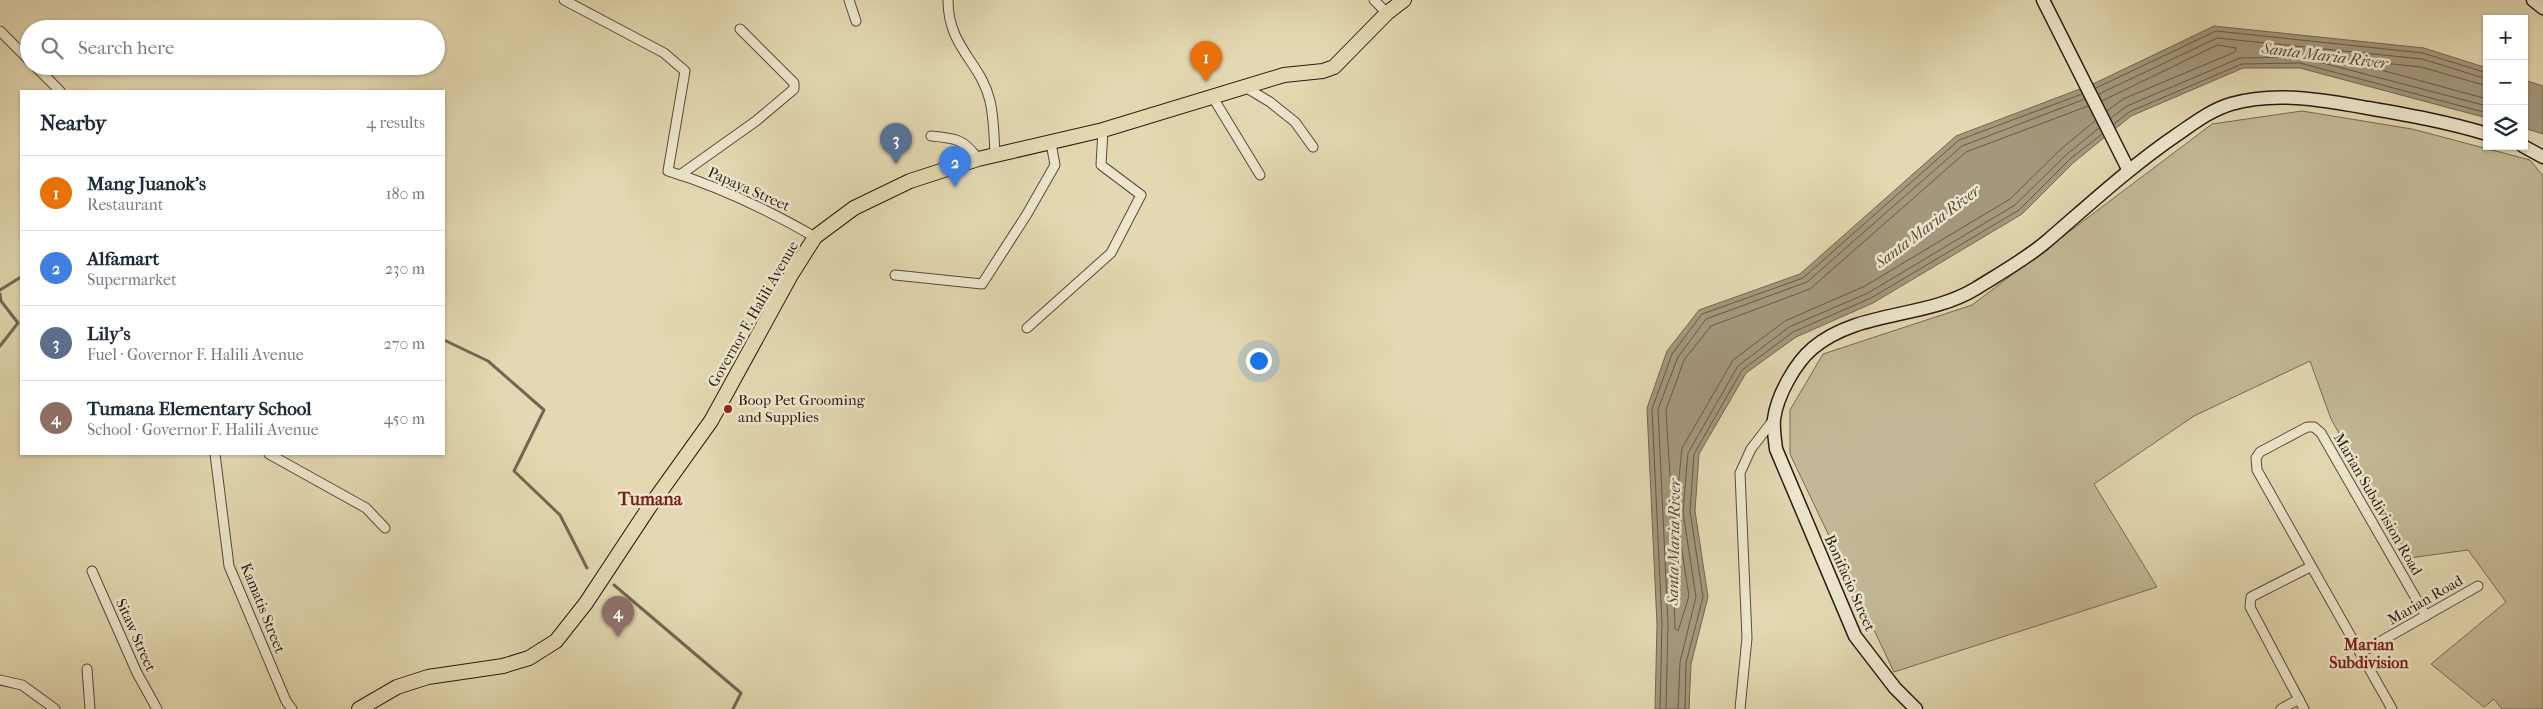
<!DOCTYPE html>
<html lang="en">
<head>
<meta charset="utf-8">
<style>
  :root { --surface:#fff; --page:#f6f6f7; --text:#1f2937; --muted:#747a83; --line:#e0e1e3; --accent:#8f2418 }
  body { margin:0; font-family:"IM FELL French Canon",serif; background:var(--page); color:var(--text) }
  .controls { position:absolute; right:15px; top:15px; display:grid; overflow:hidden; border-radius:0px; box-shadow:0 1px 4px #0004 }
  .controls button { width:45px; height:45px; display:grid; place-items:center; padding:0; border:0; border-bottom:1px solid var(--line); background:var(--surface); color:var(--text); font:25px sans-serif }
  .you { position:absolute; left:1258px; top:360px; width:18px; height:18px; margin:-12px; border:4px solid #fff; border-radius:50%; background:#1a73e8; box-shadow:0 0 0 8px #1a73e833 }
  .badge { display:grid; place-items:center; width:32px; height:32px; border-radius:50%; background:var(--accent); color:#fff; font-size:16px; font-weight:700 }
  .pin { position:absolute; translate:-50% -41px; filter:drop-shadow(0 1px 2px #0008) }
  .pin::after { content:''; position:absolute; top:26px; width:18px; height:15px; background:inherit; clip-path:polygon(0 0,100% 0,50% 100%) }
  .list { margin:0; padding:0; list-style:none }
  h2 { display:flex; justify-content:space-between; align-items:center; height:65px; margin:0; padding:0 20px; font-size:21px }
  h2 small { font-size:16px; font-weight:400; color:var(--muted) }
  .list li { display:grid; grid-template-columns:32px 1fr auto; gap:15px; align-items:center; box-sizing:border-box; height:75px; padding:0 20px; border-top:1px solid var(--line) }
  .list b { display:block; font-size:19px; white-space:nowrap }
  .list p { margin:0; font-size:16px; white-space:nowrap; color:var(--muted) }
  .list em { font-size:16px; font-style:normal; color:var(--muted) }
  .icon { flex:none; width:28px; height:28px; fill:none; stroke:currentColor; stroke-width:2; stroke-linecap:round; stroke-linejoin:round }
  .map { position:relative; flex:none; width:2543px; height:709px; overflow:hidden }
  .search { position:absolute; background:var(--surface); box-shadow:0 1px 4px #0004; left:20px; top:20px; width:425px; height:55px; display:flex; align-items:center; gap:12px; box-sizing:border-box; padding:0 18px; border-radius:28px; color:var(--muted); font-size:19px }
  .panel { position:absolute; background:var(--surface); box-shadow:0 1px 4px #0004; left:20px; top:90px; width:425px; height:365px; border-radius:0px }
  .map>svg:first-child { display:block }
</style>
</head>
<body>
<div class="map">
<svg width="2543" height="709" viewBox="0 0 2543 709">
  <rect width="100%" height="100%" fill="#e3d8b1"/>
  <filter id="stains"><feTurbulence type="fractalNoise" baseFrequency=".004" numOctaves="4"/><feColorMatrix values="0 0 0 0 .2 0 0 0 0 .09 0 0 0 0 .02 0 0 0 .5 -.17"/></filter>
  <radialGradient id="worn" r=".72"><stop offset=".6" stop-color="#630" stop-opacity="0"/><stop offset="1" stop-color="#630" stop-opacity=".3"/></radialGradient>
  <polygon fill="#c4b896" stroke="#776a56" points="2302,111 2412,129 2530,160 2543,176 2543,709 2502,709 2494,699 2484,707 2431,664 2506,602 2468,550 2409,558 2331,419 2310,361 2194,416 2094,484 2157,587 1894,672 1790,454 1790,410 1823,354 1972,305 2212,124"/>
  <g fill="#a4987c" stroke="#736653">
    <polygon points="2214,26 2424,48 2487,68 2487,118 2300,68 2243,68 2131,116 2073,163 2022,214 1873,303 1796,337 1746,373 1699,454 1695,511 1708,597 1691,664 1689,709 1655,709 1657,625 1647,408 1667,351 1699,310 1800,274 1956,136 2093,84"/>
    <polygon points="2524,80 2543,86 2543,134 2524,128"/>
  </g>
  <g fill="none" stroke-linecap="round" stroke-linejoin="round">
    <g stroke="#675a48" stroke-width="1">
      <polyline points="2487,86 2421,67 2364,61 2361,63 2363,65 2487,99"/>
      <polyline points="2096,88 2216,31 2423,53 2487,73"/>
      <polyline points="2099,94 2217,38 2422,59 2487,79"/>
      <polyline points="2102,101 2217,45 2236,48 2235,52 2123,99 2107,111"/>
      <polyline points="2088,106 1966,152 1810,289 1711,326 1684,360 1666,410 1672,508 1676,507 1682,448 1733,360 1785,321 1865,286 2010,199 2061,149 2095,121"/>
      <polyline points="2111,118 2127,106 2240,58 2300,57 2487,106"/>
      <polyline points="2114,124 2129,112 2242,64 2300,63 2487,113"/>
      <polygon points="1674,517 1677,519 1689,596 1678,631 1675,629 1672,519"/>
      <polyline points="1660,709 1662,624 1652,409 1672,354 1702,314 1803,278 1959,140 2082,94"/>
      <polyline points="1666,709 1668,624 1658,409 1678,357 1706,319 1807,282 1962,146 2085,99"/>
      <polyline points="1678,709 1680,662 1696,597 1683,512 1688,453 1738,366 1789,327 1868,293 2015,205 2066,155 2099,128"/>
      <polyline points="1685,709 1686,663 1703,597 1690,511 1694,454 1742,370 1793,332 1871,298 2019,210 2070,159 2102,134"/>
    </g>
    <g stroke="#736653" stroke-width="3">
      <polyline points="0,290 21,277"/>
      <polyline points="0,294 1,301 18,323 0,346"/>
      <polyline points="444,340 488,361 544,410 514,471 560,515 587,568"/>
      <polyline points="614,585 741,693 733,709"/>
    </g>
    <g stroke="#584a3c" stroke-width="11">
      <g id="street">
        <path d="M564,0L664,53L685,71L668,171C721,187 768,210 815,237"/>
        <polyline points="849,0 856,21"/>
        <path d="M948,0C948,48 981,62 990,101C994,118 994,137 995,154"/>
        <polyline points="1374,0 1387,13"/>
        <polyline points="0,31 29,60"/>
        <polyline points="35,66 60,91"/>
        <polyline points="1245,87 1270,102 1295,122 1313,147"/>
        <polyline points="1212,96 1260,175"/>
        <path d="M931,136C955,138 964,139 978,159"/>
        <polyline points="680,175 756,121 794,89 794,83 740,29"/>
        <polyline points="895,275 982,284 1027,214 1055,165 1051,143"/>
        <polyline points="1027,328 1111,253 1141,195 1101,165 1103,130"/>
        <polyline points="215,454 229,566 286,701 292,709"/>
        <polyline points="269,454 366,508 385,528"/>
        <polyline points="92,571 137,673 157,709"/>
        <polyline points="2360,653 2478,586"/>
        <polyline points="87,669 90,709"/>
        <polyline points="0,680 22,685 55,709"/>
        <polyline points="1740,709 1747,638 1740,473 1751,449 1774,419"/>
        <polyline points="2281,709 2299,699"/>
        <polyline points="2304,709 2250,607 2251,597 2310,567"/>
        <polyline points="2392,709 2257,470 2256,458 2260,452 2307,427 2314,427 2321,433 2426,616"/>
      </g>
    </g>
    <g stroke="#2a1b15" stroke-width="15">
      <g id="secondary">
        <polyline points="2043,0 2128,169"/>
        <polyline points="2533,0 2543,8"/>
        <polyline points="2523,146 2543,157"/>
        <path d="M1916,709L1895,688L1855,636L1776,449C1775,440 1773,428 1774,419C1777,396 1795,363 1813,348C1858,310 1925,319 1975,289C1999,274 2026,259 2047,241C2090,204 2131,166 2178,134C2194,123 2211,110 2231,104C2276,91 2323,100 2368,108C2408,115 2448,122 2487,134"/>
      </g>
    </g>
    <g stroke="#2a1b15" stroke-width="16">
      <polyline id="primary" points="359,709 397,687 428,677 503,666 529,658 556,641 586,603 648,509 711,421 791,275 815,237 854,208 910,181 978,159 1103,130 1284,75 1323,71 1334,67 1387,13 1404,0"/>
    </g>
    <use href="#street" stroke="#ede6cc" stroke-width="9"/>
    <use href="#secondary" stroke="#ede6cc" stroke-width="12"/>
    <use href="#primary" stroke="#e3d8b1" stroke-width="14"/>
  </g>
  <circle fill="#8f2418" stroke="#ede6cc" stroke-width="2" cx="728" cy="409" r="5"/>
  <g text-anchor="middle" stroke-width="5" stroke-linejoin="round" paint-order="stroke">
    <g font-size="15" fill="#2a1b15" stroke="#ede6cc">
      <text transform="translate(749 189) rotate(24)" y="5">Papaya Street</text>
      <text transform="translate(753 314) rotate(-60)" y="5">Governor F. Halili Avenue</text>
      <text transform="translate(2378 504) rotate(60)" y="5">Marian Subdivision Road</text>
      <text transform="translate(1850 583) rotate(66)" y="5">Bonifacio Street</text>
      <text transform="translate(2425 600) rotate(-30)" y="5">Marian Road</text>
      <text transform="translate(263 608) rotate(68)" y="5">Kamatis Street</text>
      <text transform="translate(136 635) rotate(66)" y="5">Sitaw Street</text>
    </g>
    <g font-size="15" fill="#2a1b15" stroke="#ede6cc" text-anchor="start">
      <text x="738" y="405">Boop Pet Grooming<tspan x="738" dy="17">and Supplies</tspan></text>
    </g>
    <g font-size="16" font-style="italic" fill="#5b4d3e" stroke="#ede6cc">
      <text transform="translate(2325 55) rotate(7)" y="6">Santa Maria River</text>
      <text transform="translate(1927 226) rotate(-37)" y="6">Santa Maria River</text>
      <text transform="translate(1673 542) rotate(-89)" y="6">Santa Maria River</text>
    </g>
    <g font-size="16" font-weight="bold" fill="#7a1f14" stroke="#ede6cc">
      <text x="2369" y="650">Marian<tspan x="2369" dy="18">Subdivision</tspan></text>
    </g>
    <g font-size="18" font-weight="bold" fill="#7a1f14" stroke="#ede6cc">
      <text x="650" y="505">Tumana</text>
    </g>
  </g>
  <rect width="100%" height="100%" filter="url(#stains)"/>
  <rect width="100%" height="100%" fill="url(#worn)"/>
</svg>
<div class="controls">
<button>+</button>
<button>−</button>
<button><svg class="icon" aria-label="layers" viewBox="0 0 24 24"><path d="M12 4l9 5-9 5-9-5zM3 14l9 5 9-5"/></svg></button>
</div>
<div class="you"></div>
<div class="pin badge" style="left:1206px;top:82px;background:#e8710a">1</div>
<div class="pin badge" style="left:955px;top:187px;background:#3f7fe0">2</div>
<div class="pin badge" style="left:896px;top:164px;background:#5c6f8a">3</div>
<div class="pin badge" style="left:618px;top:637px;background:#8d6e63">4</div>
<div class="search"><svg class="icon" aria-label="search" viewBox="0 0 24 24"><circle cx="10" cy="10" r="6"/><path d="M15 15l6 6"/></svg>Search here</div>
<section class="panel">
<h2>Nearby<small>4 results</small></h2>
<ul class="list">
<li><span class="badge" style="background:#e8710a">1</span><div><b>Mang Juanok’s</b><p>Restaurant</p></div><em>180 m</em></li>
<li><span class="badge" style="background:#3f7fe0">2</span><div><b>Alfamart</b><p>Supermarket</p></div><em>230 m</em></li>
<li><span class="badge" style="background:#5c6f8a">3</span><div><b>Lily’s</b><p>Fuel · Governor F. Halili Avenue</p></div><em>270 m</em></li>
<li><span class="badge" style="background:#8d6e63">4</span><div><b>Tumana Elementary School</b><p>School · Governor F. Halili Avenue</p></div><em>450 m</em></li>
</ul>
</section>
</div>
</body>
</html>
